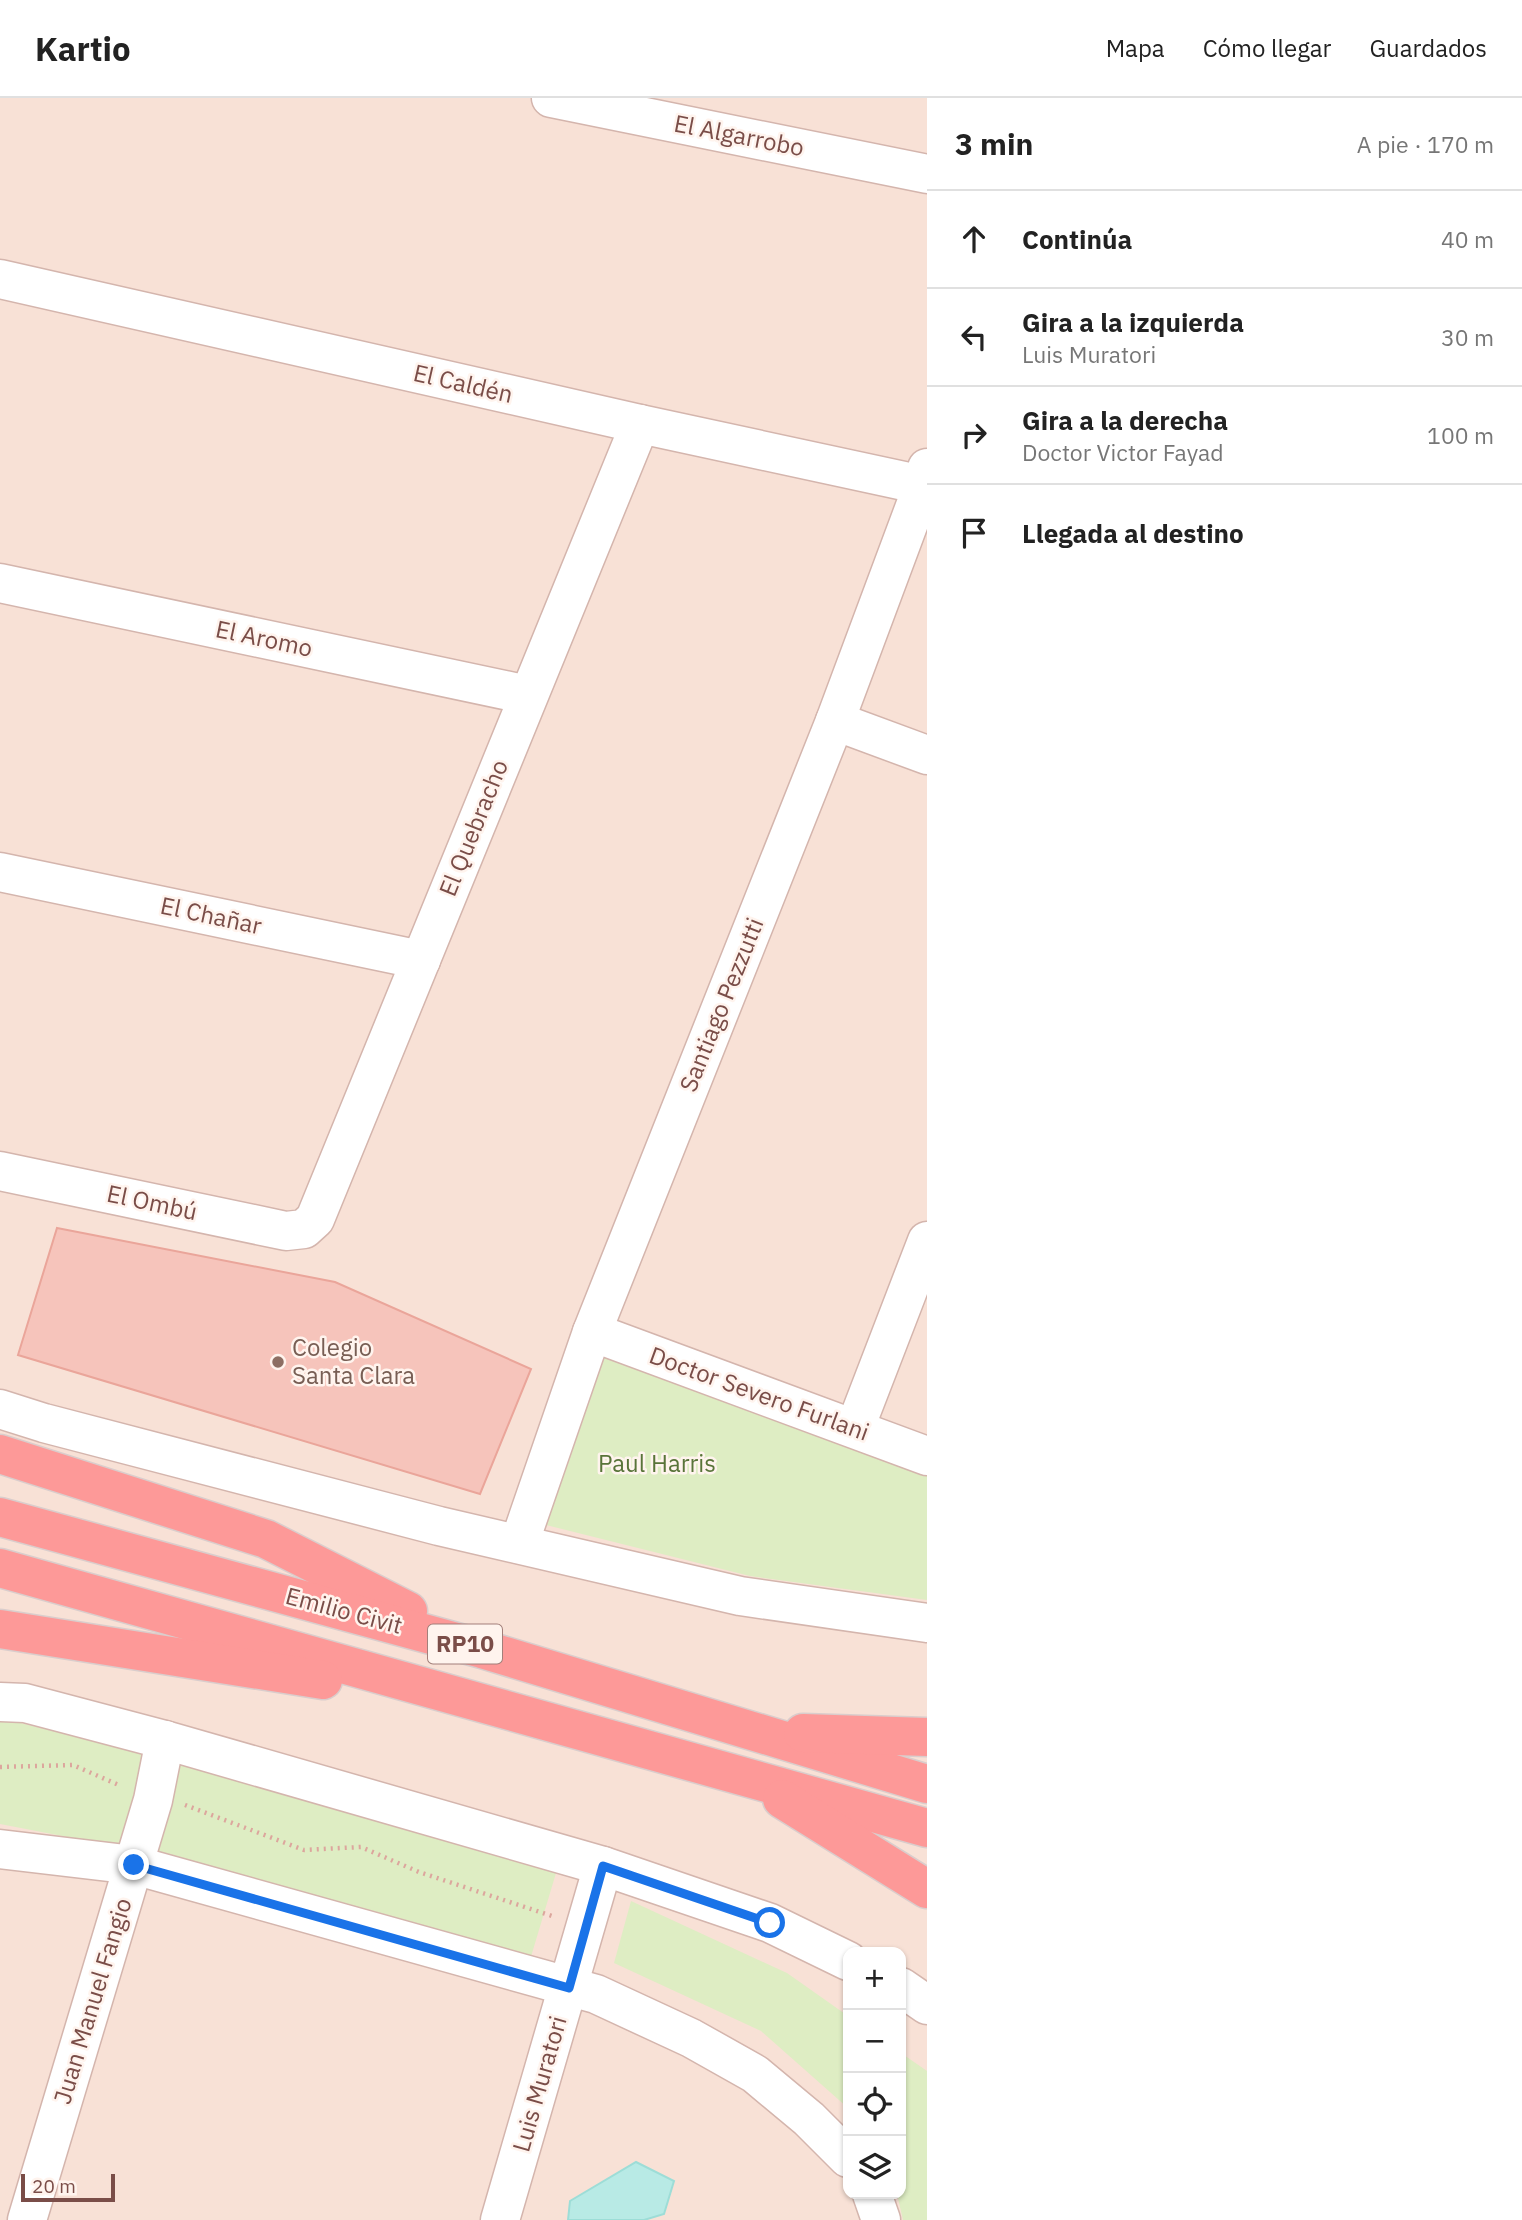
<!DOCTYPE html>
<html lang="es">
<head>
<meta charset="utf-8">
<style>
  :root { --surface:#fff; --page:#f2f2f2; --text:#222; --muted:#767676; --line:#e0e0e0 }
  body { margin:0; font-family:"IBM Plex Sans",sans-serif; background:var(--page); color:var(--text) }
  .controls { position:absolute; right:21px; bottom:21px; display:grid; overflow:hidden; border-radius:14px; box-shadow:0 2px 5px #0004 }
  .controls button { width:63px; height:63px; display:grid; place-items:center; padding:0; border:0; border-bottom:2px solid var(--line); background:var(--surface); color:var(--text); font:35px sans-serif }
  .scale { position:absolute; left:21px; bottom:18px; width:94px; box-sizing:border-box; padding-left:7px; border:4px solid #7a4d48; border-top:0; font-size:19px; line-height:24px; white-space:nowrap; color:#7a4d48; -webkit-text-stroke:5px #fff4ee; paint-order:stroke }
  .stop { position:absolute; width:21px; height:21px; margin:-16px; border:5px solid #1a73e8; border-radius:50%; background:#fff }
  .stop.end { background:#1a73e8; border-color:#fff; box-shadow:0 2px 7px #0008 }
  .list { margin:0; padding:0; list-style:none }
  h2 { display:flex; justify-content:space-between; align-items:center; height:91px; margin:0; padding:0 28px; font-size:30px }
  h2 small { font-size:23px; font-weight:400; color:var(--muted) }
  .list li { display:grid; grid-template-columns:46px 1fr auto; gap:21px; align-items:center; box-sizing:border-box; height:98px; padding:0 28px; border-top:2px solid var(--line) }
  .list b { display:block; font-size:26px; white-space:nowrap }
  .list p { margin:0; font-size:23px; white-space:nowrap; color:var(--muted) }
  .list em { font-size:23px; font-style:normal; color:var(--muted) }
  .icon { flex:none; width:38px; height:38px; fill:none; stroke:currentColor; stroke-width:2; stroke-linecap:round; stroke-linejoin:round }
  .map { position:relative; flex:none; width:927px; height:2122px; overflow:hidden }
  header { display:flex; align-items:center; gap:42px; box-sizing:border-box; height:98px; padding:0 35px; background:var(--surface); border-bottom:2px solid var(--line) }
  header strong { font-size:33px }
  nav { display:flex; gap:38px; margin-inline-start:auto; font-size:24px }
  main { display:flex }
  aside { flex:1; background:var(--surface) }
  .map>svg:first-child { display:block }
</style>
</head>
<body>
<header>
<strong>Kartio</strong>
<nav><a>Mapa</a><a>Cómo llegar</a><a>Guardados</a></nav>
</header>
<main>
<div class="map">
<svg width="927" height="2122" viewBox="0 0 927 2122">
  <rect width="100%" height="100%" fill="#feefe6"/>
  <path fill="#f8e1d6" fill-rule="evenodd" d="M0,0H927V2122H0ZM848,1854H901V2096H848Z"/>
  <g fill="#deedc3">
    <polygon points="605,1256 927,1372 927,1502 750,1478 542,1426"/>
    <polygon points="0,1620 171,1662 556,1775 530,1862 161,1757 0,1726"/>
    <polygon points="631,1803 787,1875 848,1918 848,2010 761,1933 614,1865"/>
    <polygon points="901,1955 927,1973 927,2122 903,2122 897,2096 901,2096"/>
  </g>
  <polygon fill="#b8eae5" stroke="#9dddd7" stroke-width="2" points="636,2064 674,2083 664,2116 644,2122 568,2122 570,2103"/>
  <polygon fill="#f6c4bb" stroke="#eaa59a" stroke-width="2" points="57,1130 335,1184 531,1271 480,1396 18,1257"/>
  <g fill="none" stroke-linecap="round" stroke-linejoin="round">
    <g stroke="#d4b5ad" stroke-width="41">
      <g id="minor">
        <polyline points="551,0 927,76"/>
        <polyline points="0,181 640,326 927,388"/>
        <polyline points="0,485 528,597"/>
        <polyline points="835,623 927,657"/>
        <polyline points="0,774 421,862"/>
        <polyline points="0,1073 286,1133 304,1131 315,1121 640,326"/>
        <polyline points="592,1234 927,1358"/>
        <polyline points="0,1311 44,1325 439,1428 740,1498 927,1525"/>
        <polyline points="855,1330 927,1143"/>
        <polyline points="519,1446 592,1234 835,623 923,387 927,370"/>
        <polyline points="0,1604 25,1605 165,1642 603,1768 770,1825 848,1863"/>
        <polyline points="0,1751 134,1767 596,1896 691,1940 755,1976 809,2021 848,2060"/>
        <polyline points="901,1889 927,1907"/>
        <polyline points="872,2096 881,2122"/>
        <polyline points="27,2122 153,1702 165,1642"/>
        <polyline points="500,2122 603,1768"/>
      </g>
    </g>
    <g stroke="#dacdcc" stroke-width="41">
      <g id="highway">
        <polyline points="0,1356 266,1441 408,1513"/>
        <polyline points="0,1419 482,1551 927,1686"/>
        <polyline points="0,1470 927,1730"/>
        <polyline points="0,1531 323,1582"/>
        <polyline points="803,1635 927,1639"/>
        <polyline points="782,1701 927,1791"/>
      </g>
    </g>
    <g stroke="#dca69d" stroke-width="4.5" stroke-dasharray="2 5" stroke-linecap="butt">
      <polyline points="0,1669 73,1667 121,1688"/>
      <polyline points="185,1707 304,1752 361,1749 419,1774 552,1818"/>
    </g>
    <use href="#minor" stroke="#fff" stroke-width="38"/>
    <use href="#highway" stroke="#fd9998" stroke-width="38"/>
  </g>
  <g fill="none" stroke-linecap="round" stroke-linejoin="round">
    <polyline stroke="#1a73e8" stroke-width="9" points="134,1767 569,1890 603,1768 770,1825"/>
  </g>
  <circle fill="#8d6e63" stroke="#fff4ee" stroke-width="2.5" cx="278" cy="1264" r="7"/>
  <g text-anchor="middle" stroke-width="5" stroke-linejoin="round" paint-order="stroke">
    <rect fill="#fff4ee" stroke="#a27f7a" stroke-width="2" x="428" y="1526.5" width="74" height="39" rx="5"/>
    <g font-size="23" font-weight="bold" fill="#7a4d48">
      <text x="465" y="1554">RP10</text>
    </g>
    <g font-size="24" fill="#7a4d48" stroke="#fff4ee">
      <text transform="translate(739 38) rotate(11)" y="8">El Algarrobo</text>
      <text transform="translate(463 286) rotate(13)" y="8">El Caldén</text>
      <text transform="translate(264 541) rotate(12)" y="8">El Aromo</text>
      <text transform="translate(474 730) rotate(-68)" y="8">El Quebracho</text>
      <text transform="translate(211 818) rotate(12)" y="8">El Chañar</text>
      <text transform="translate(722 907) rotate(-68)" y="8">Santiago Pezzutti</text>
      <text transform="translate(152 1105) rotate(12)" y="8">El Ombú</text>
      <text transform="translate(759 1296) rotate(20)" y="8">Doctor Severo Furlani</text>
      <text transform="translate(344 1513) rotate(15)" y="8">Emilio Civit</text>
      <text transform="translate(93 1903) rotate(-73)" y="8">Juan Manuel Fangio</text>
      <text transform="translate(540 1986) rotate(-74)" y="8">Luis Muratori</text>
    </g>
    <g font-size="24" fill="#785e54" stroke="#fff4ee" text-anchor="start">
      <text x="292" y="1258">Colegio<tspan x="292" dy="28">Santa Clara</tspan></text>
    </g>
    <g font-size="24" fill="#597439" stroke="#fff4ee">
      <text x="657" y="1374">Paul Harris</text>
    </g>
  </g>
</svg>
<div class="controls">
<button>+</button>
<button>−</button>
<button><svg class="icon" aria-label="locate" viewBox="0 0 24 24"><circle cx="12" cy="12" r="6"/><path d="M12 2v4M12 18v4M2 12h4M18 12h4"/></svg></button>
<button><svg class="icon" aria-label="layers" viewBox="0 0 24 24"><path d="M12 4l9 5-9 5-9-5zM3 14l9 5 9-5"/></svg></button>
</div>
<div class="scale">20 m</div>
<div class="stop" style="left:770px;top:1825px"></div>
<div class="stop end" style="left:134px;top:1767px"></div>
</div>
<aside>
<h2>3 min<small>A pie · 170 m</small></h2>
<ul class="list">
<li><svg class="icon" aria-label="ahead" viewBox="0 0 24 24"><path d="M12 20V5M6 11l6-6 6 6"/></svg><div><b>Continúa</b></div><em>40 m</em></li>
<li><svg class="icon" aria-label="left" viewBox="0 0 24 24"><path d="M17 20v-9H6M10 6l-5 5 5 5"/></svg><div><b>Gira a la izquierda</b><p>Luis Muratori</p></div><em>30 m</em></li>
<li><svg class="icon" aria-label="right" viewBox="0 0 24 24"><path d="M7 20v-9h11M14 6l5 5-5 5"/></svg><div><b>Gira a la derecha</b><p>Doctor Victor Fayad</p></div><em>100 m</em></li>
<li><svg class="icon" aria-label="arrive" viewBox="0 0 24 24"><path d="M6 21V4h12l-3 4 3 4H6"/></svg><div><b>Llegada al destino</b></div></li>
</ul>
</aside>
</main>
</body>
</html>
